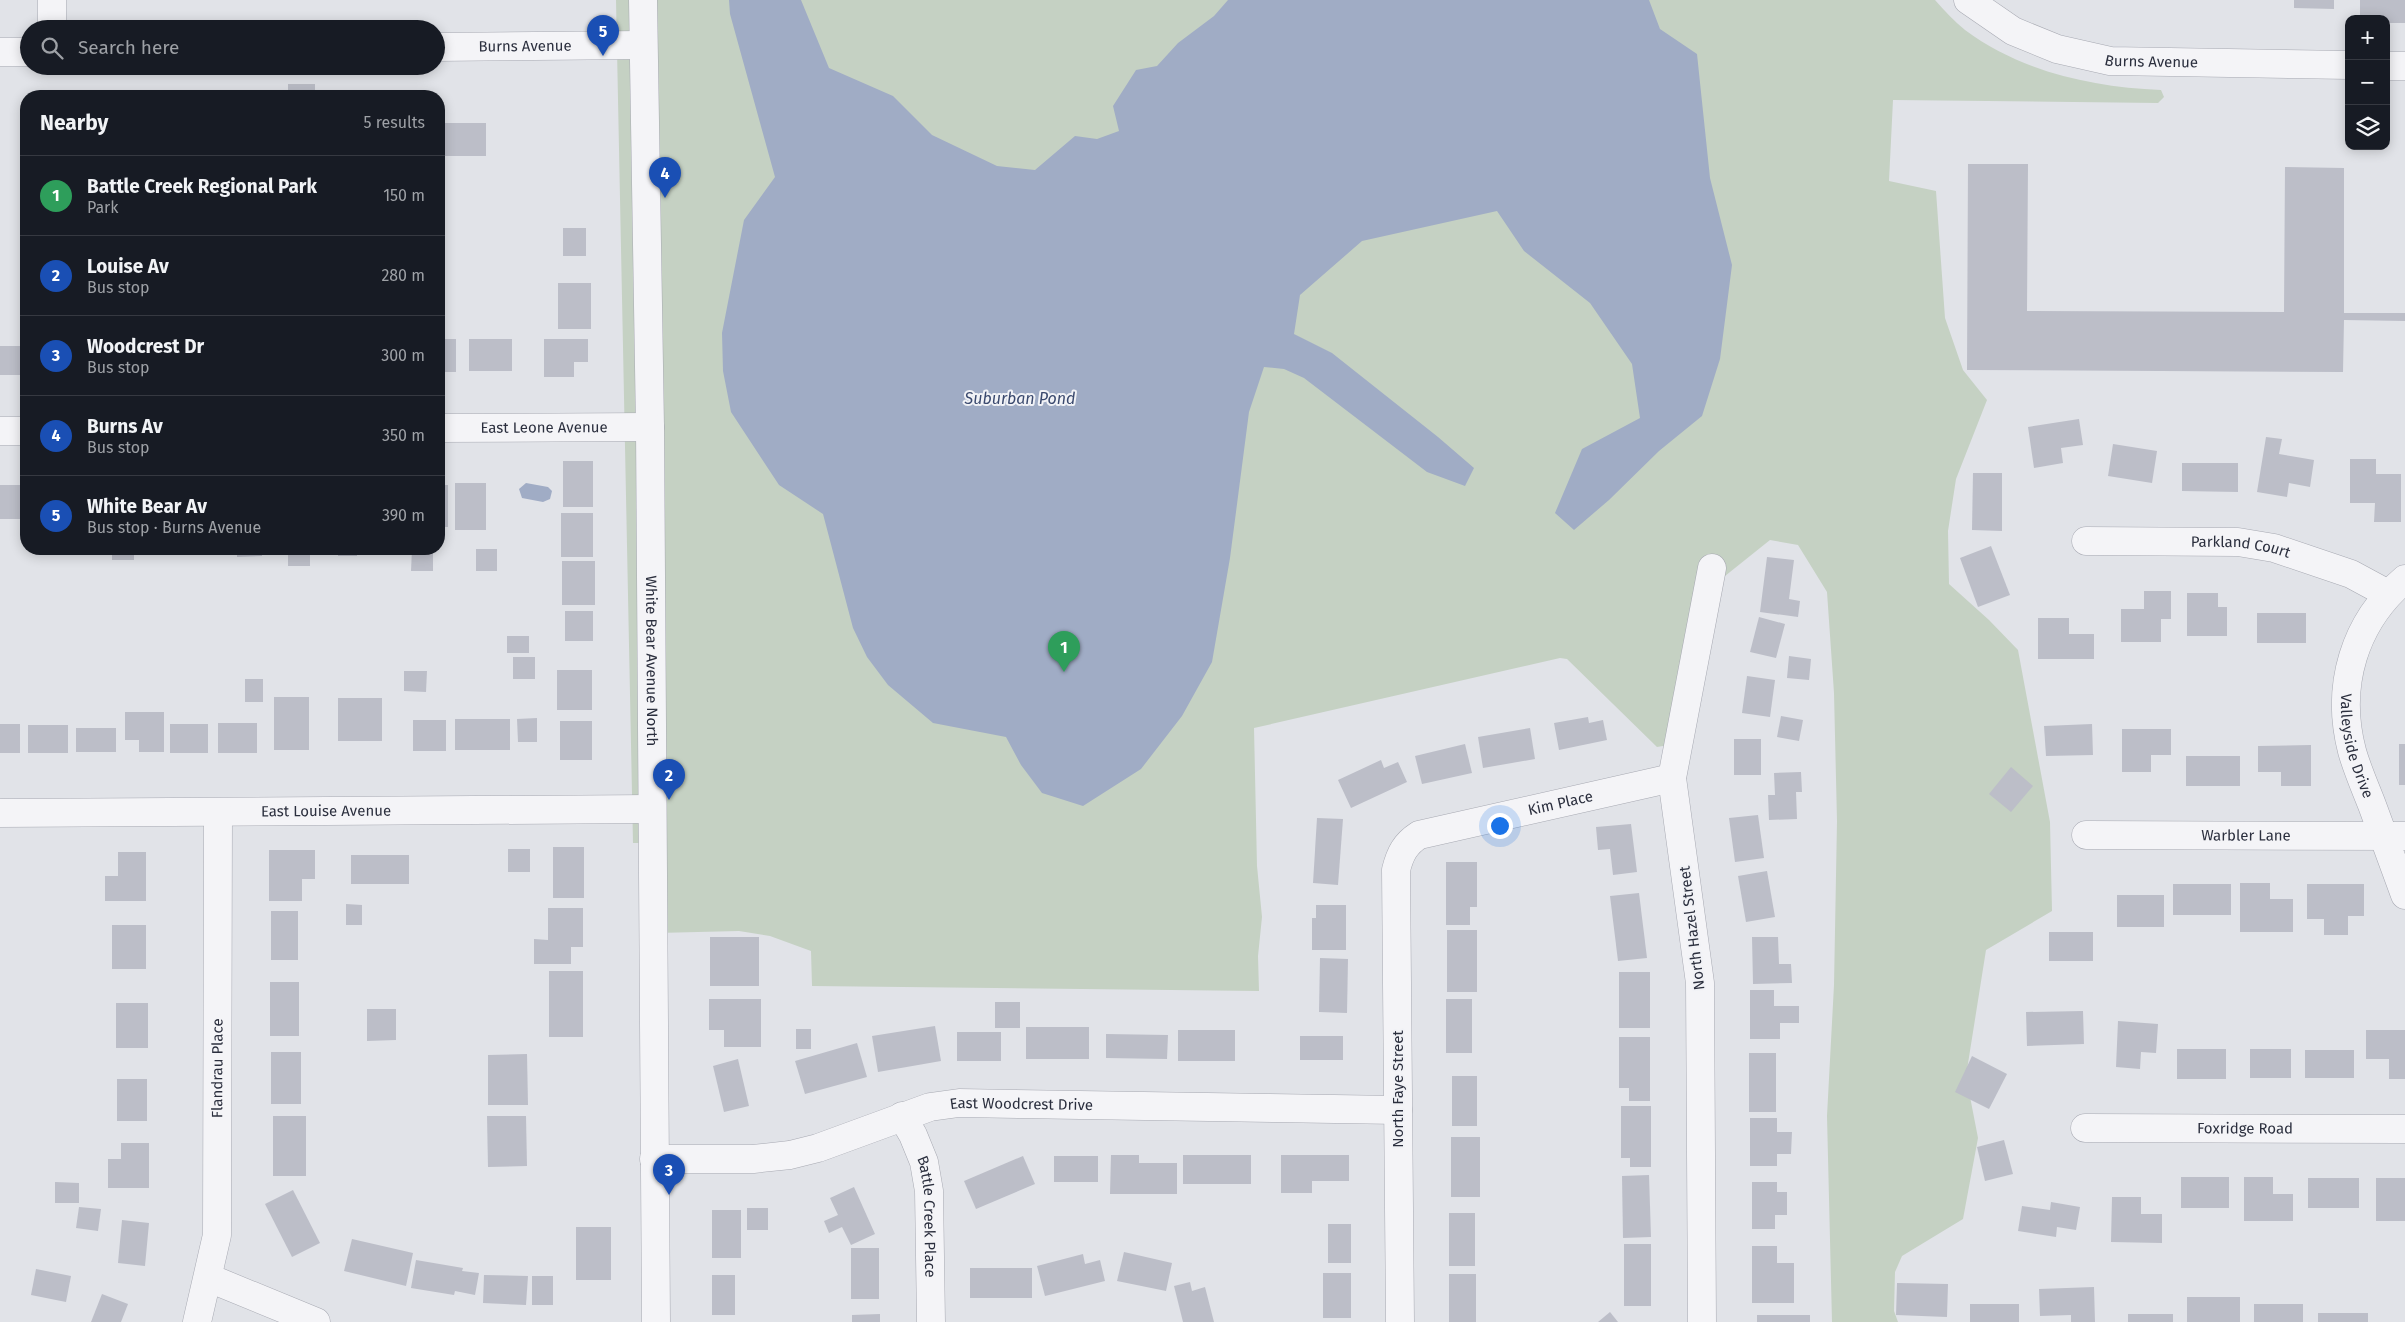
<!DOCTYPE html>
<html lang="en">
<head>
<meta charset="utf-8">
<style>
  :root { --surface:#171b24; --page:#242831; --text:#f1f3f6; --muted:#9ea1a6; --line:#363941; --accent:#ea580c }
  body { margin:0; font-family:"Fira Sans",sans-serif; background:var(--page); color:var(--text) }
  .controls { position:absolute; right:15px; top:15px; display:grid; overflow:hidden; border-radius:10px; box-shadow:0 2px 12px #0003 }
  .controls button { width:45px; height:45px; display:grid; place-items:center; padding:0; border:0; border-bottom:1px solid var(--line); background:var(--surface); color:var(--text); font:25px sans-serif }
  .you { position:absolute; left:1499px; top:825px; width:18px; height:18px; margin:-12px; border:4px solid #fff; border-radius:50%; background:#1a73e8; box-shadow:0 0 0 8px #1a73e833 }
  .badge { display:grid; place-items:center; width:32px; height:32px; border-radius:50%; background:var(--accent); color:#fff; font-size:16px; font-weight:700 }
  .pin { position:absolute; translate:-50% -41px; filter:drop-shadow(0 1px 2px #0008) }
  .pin::after { content:''; position:absolute; top:26px; width:18px; height:15px; background:inherit; clip-path:polygon(0 0,100% 0,50% 100%) }
  .list { margin:0; padding:0; list-style:none }
  h2 { display:flex; justify-content:space-between; align-items:center; height:65px; margin:0; padding:0 20px; font-size:21px }
  h2 small { font-size:16px; font-weight:400; color:var(--muted) }
  .list li { display:grid; grid-template-columns:32px 1fr auto; gap:15px; align-items:center; box-sizing:border-box; height:80px; padding:0 20px; border-top:1px solid var(--line) }
  .list b { display:block; font-size:19px; white-space:nowrap }
  .list p { margin:0; font-size:16px; white-space:nowrap; color:var(--muted) }
  .list em { font-size:16px; font-style:normal; color:var(--muted) }
  .icon { flex:none; width:28px; height:28px; fill:none; stroke:currentColor; stroke-width:2; stroke-linecap:round; stroke-linejoin:round }
  .map { position:relative; flex:none; width:2405px; height:1322px; overflow:hidden }
  .search { position:absolute; background:var(--surface); box-shadow:0 2px 12px #0003; left:20px; top:20px; width:425px; height:55px; display:flex; align-items:center; gap:12px; box-sizing:border-box; padding:0 18px; border-radius:28px; color:var(--muted); font-size:19px }
  .panel { position:absolute; background:var(--surface); box-shadow:0 2px 12px #0003; left:20px; top:90px; width:425px; height:465px; border-radius:20px }
  .map>svg:first-child { display:block }
</style>
</head>
<body>
<div class="map">
<svg width="2405" height="1322" viewBox="0 0 2405 1322">
  <rect width="100%" height="100%" fill="#e1e3e8"/>
  <path fill="#c5d1c3" d="M616,0H1935C1944,10 1954,21 1965,30C2022,72 2092,87 2161,90L2164,97L2158,103L1893,100L1889,181L1936,191L1945,318L1963,370L1987,400L1956,479L1948,531L1949,584L1989,620L2018,650L2050,822L2052,911L1986,950L1966,1076L1978,1138L1963,1219L1902,1256L1895,1272L1894,1311L1898,1322H1832L1827,1116L1834,985L1837,821L1834,693L1827,592L1798,545L1770,540L1710,588L1691,741L1657,747L1567,659L1560,658L1254,728L1257,866L1262,917L1258,956L1259,991L812,986L811,951L770,936L739,931L657,933L654,843H633Z"/>
  <g fill="#a0acc5">
    <polygon points="729,0 801,0 829,68 893,96 932,135 997,166 1035,170 1075,136 1097,139 1119,131 1113,106 1136,70 1157,66 1178,43 1214,16 1228,0 1649,0 1660,29 1697,54 1710,178 1732,265 1720,359 1702,416 1659,451 1609,500 1574,530 1555,513 1582,449 1640,418 1632,364 1590,303 1524,251 1497,211 1362,241 1300,295 1294,334 1332,353 1438,437 1474,468 1465,486 1427,472 1304,378 1284,369 1264,367 1249,412 1230,558 1212,662 1182,716 1141,769 1083,806 1042,793 1021,765 1006,737 933,723 888,685 867,657 853,628 823,514 779,485 731,412 723,371 722,333 744,220 775,177 730,14"/>
    <polygon points="526,483 548,487 552,491 550,499 543,502 522,498 519,489"/>
  </g>
  <g fill="#bcbec8">
    <polygon points="2294,0 2334,0 2334,9 2294,8"/>
    <polygon points="2360,0 2405,0 2405,23 2386,23 2386,19 2360,19"/>
    <rect x="288" y="84" width="27" height="12"/>
    <rect x="442" y="123" width="44" height="33"/>
    <polygon points="1968,164 2028,164 2027,311 2284,312 2285,167 2344,168 2344,313 2405,313 2405,321 2344,320 2343,372 1967,370"/>
    <rect x="563" y="228" width="23" height="28"/>
    <rect x="558" y="283" width="33" height="46"/>
    <rect x="439" y="339" width="17" height="33"/>
    <rect x="469" y="339" width="43" height="32"/>
    <polygon points="544,339 588,339 588,362 574,362 574,377 544,377"/>
    <rect x="0" y="346" width="21" height="29"/>
    <polygon points="2079,419 2083,445 2061,448 2063,463 2034,468 2028,427"/>
    <polygon points="2266,437 2282,439 2279,454 2314,460 2310,487 2289,483 2287,497 2257,492"/>
    <polygon points="2113,444 2157,451 2152,483 2108,476"/>
    <polygon points="2350,459 2376,459 2376,474 2401,474 2401,522 2374,522 2375,503 2350,503"/>
    <rect x="563" y="461" width="30" height="46"/>
    <polygon points="2182,463 2238,463 2238,492 2182,491"/>
    <polygon points="1973,473 2002,473 2002,531 1972,530"/>
    <rect x="455" y="483" width="31" height="47"/>
    <rect x="0" y="485" width="26" height="34"/>
    <rect x="439" y="485" width="9" height="42"/>
    <rect x="561" y="513" width="32" height="44"/>
    <polygon points="1991,546 2010,595 1978,607 1960,558"/>
    <rect x="112" y="549" width="22" height="11"/>
    <polygon points="237,549 262,549 262,556 237,557"/>
    <rect x="288" y="549" width="22" height="17"/>
    <rect x="338" y="549" width="19" height="7"/>
    <rect x="360" y="549" width="18" height="5"/>
    <polygon points="412,549 433,550 433,571 411,571"/>
    <rect x="476" y="549" width="21" height="22"/>
    <polygon points="1767,557 1794,560 1789,599 1800,601 1798,617 1760,612"/>
    <rect x="562" y="561" width="33" height="44"/>
    <polygon points="2144,591 2171,591 2171,619 2161,619 2161,642 2121,642 2121,609 2144,609"/>
    <polygon points="2187,593 2218,593 2218,607 2227,607 2227,636 2187,636"/>
    <rect x="565" y="611" width="28" height="30"/>
    <rect x="2257" y="613" width="49" height="30"/>
    <polygon points="1759,617 1785,624 1776,658 1750,652"/>
    <polygon points="2038,618 2069,618 2069,634 2094,634 2094,659 2038,659"/>
    <rect x="507" y="636" width="22" height="17"/>
    <polygon points="1789,656 1811,659 1809,680 1787,678"/>
    <rect x="513" y="657" width="22" height="22"/>
    <rect x="557" y="670" width="35" height="40"/>
    <polygon points="404,671 427,671 426,692 404,691"/>
    <polygon points="1747,676 1775,680 1770,717 1742,713"/>
    <rect x="245" y="679" width="18" height="23"/>
    <rect x="274" y="697" width="35" height="53"/>
    <rect x="338" y="698" width="44" height="43"/>
    <polygon points="125,712 164,712 164,752 139,752 139,740 125,740"/>
    <polygon points="1781,716 1803,720 1799,741 1777,737"/>
    <polygon points="1588,717 1589,723 1603,720 1607,740 1559,750 1554,723"/>
    <polygon points="537,718 537,742 518,742 517,719"/>
    <rect x="455" y="719" width="55" height="31"/>
    <rect x="413" y="720" width="33" height="31"/>
    <rect x="560" y="721" width="32" height="39"/>
    <rect x="218" y="723" width="39" height="30"/>
    <rect x="0" y="724" width="20" height="29"/>
    <rect x="170" y="724" width="38" height="29"/>
    <polygon points="2092,724 2093,755 2046,756 2044,726"/>
    <rect x="28" y="725" width="40" height="28"/>
    <rect x="76" y="728" width="40" height="24"/>
    <polygon points="1530,728 1535,759 1483,768 1478,737"/>
    <polygon points="2122,729 2171,729 2171,755 2151,755 2151,772 2122,772"/>
    <rect x="1734" y="739" width="27" height="36"/>
    <polygon points="1465,744 1472,773 1422,784 1415,756"/>
    <rect x="2399" y="744" width="6" height="41"/>
    <polygon points="2311,745 2311,786 2281,786 2281,772 2258,772 2258,746"/>
    <rect x="2186" y="756" width="54" height="30"/>
    <polygon points="1381,760 1384,768 1398,762 1407,782 1351,808 1338,780"/>
    <polygon points="2011,767 2033,786 2011,812 1989,794"/>
    <polygon points="1801,772 1802,792 1796,792 1797,819 1769,820 1768,795 1775,795 1774,773"/>
    <polygon points="1758,815 1764,858 1735,862 1729,818"/>
    <polygon points="1317,818 1343,819 1338,885 1313,883"/>
    <polygon points="1631,824 1637,872 1613,875 1610,849 1598,850 1596,827"/>
    <rect x="553" y="847" width="31" height="51"/>
    <rect x="508" y="849" width="22" height="23"/>
    <polygon points="269,850 315,850 315,879 302,879 302,901 269,901"/>
    <polygon points="118,852 146,852 146,901 105,901 105,876 118,876"/>
    <rect x="351" y="855" width="58" height="29"/>
    <polygon points="1446,862 1477,862 1477,907 1470,907 1470,925 1446,925"/>
    <polygon points="1767,871 1775,917 1746,922 1738,876"/>
    <polygon points="2240,883 2270,883 2270,899 2293,899 2293,932 2240,932"/>
    <rect x="2173" y="884" width="58" height="31"/>
    <polygon points="2307,884 2364,884 2364,916 2348,916 2348,935 2324,935 2324,919 2307,919"/>
    <polygon points="1639,893 1647,958 1618,961 1610,896"/>
    <rect x="2117" y="895" width="47" height="32"/>
    <polygon points="346,904 362,905 362,925 346,925"/>
    <polygon points="1316,905 1346,905 1346,950 1312,950 1312,918 1316,918"/>
    <polygon points="548,908 583,908 583,947 571,947 571,964 534,964 534,939 548,940"/>
    <rect x="271" y="911" width="27" height="49"/>
    <rect x="112" y="925" width="34" height="44"/>
    <rect x="1447" y="930" width="30" height="62"/>
    <rect x="2049" y="932" width="44" height="29"/>
    <rect x="710" y="937" width="49" height="49"/>
    <polygon points="1752,937 1778,937 1779,964 1791,964 1792,983 1753,984"/>
    <polygon points="1320,958 1348,959 1347,1013 1319,1012"/>
    <rect x="549" y="971" width="34" height="66"/>
    <rect x="1619" y="972" width="31" height="56"/>
    <rect x="270" y="982" width="29" height="54"/>
    <polygon points="1750,990 1774,990 1774,1006 1799,1006 1799,1023 1780,1023 1780,1039 1750,1039"/>
    <polygon points="709,999 761,999 761,1047 724,1047 724,1030 709,1030"/>
    <rect x="1446" y="999" width="26" height="54"/>
    <rect x="995" y="1002" width="25" height="26"/>
    <rect x="116" y="1003" width="32" height="45"/>
    <polygon points="367,1009 396,1009 396,1040 367,1041"/>
    <polygon points="2083,1011 2084,1044 2027,1046 2026,1012"/>
    <polygon points="2118,1021 2158,1024 2156,1053 2141,1052 2140,1069 2116,1067"/>
    <polygon points="935,1026 941,1061 878,1072 872,1036"/>
    <rect x="1026" y="1027" width="63" height="32"/>
    <rect x="796" y="1029" width="15" height="20"/>
    <rect x="1178" y="1030" width="57" height="31"/>
    <polygon points="2366,1030 2405,1030 2405,1079 2389,1079 2389,1059 2366,1059"/>
    <rect x="957" y="1032" width="44" height="29"/>
    <polygon points="1106,1034 1168,1035 1167,1059 1106,1058"/>
    <rect x="1300" y="1036" width="43" height="24"/>
    <polygon points="1619,1037 1650,1037 1650,1101 1629,1101 1629,1088 1619,1088"/>
    <polygon points="857,1043 867,1077 805,1094 795,1061"/>
    <rect x="2177" y="1049" width="49" height="30"/>
    <rect x="2250" y="1049" width="41" height="29"/>
    <rect x="2305" y="1050" width="49" height="28"/>
    <rect x="271" y="1052" width="30" height="52"/>
    <rect x="1749" y="1053" width="27" height="59"/>
    <polygon points="527,1054 528,1105 488,1105 488,1055"/>
    <polygon points="1972,1056 2007,1074 1989,1109 1955,1092"/>
    <polygon points="738,1059 749,1106 724,1112 713,1066"/>
    <rect x="1452" y="1076" width="25" height="50"/>
    <rect x="117" y="1079" width="30" height="42"/>
    <polygon points="1621,1106 1651,1106 1651,1167 1630,1167 1630,1158 1621,1158"/>
    <rect x="273" y="1116" width="33" height="60"/>
    <polygon points="487,1116 526,1116 527,1166 488,1167"/>
    <polygon points="1750,1118 1777,1118 1777,1132 1792,1132 1791,1154 1777,1154 1777,1166 1750,1166"/>
    <rect x="1451" y="1137" width="29" height="60"/>
    <polygon points="2004,1140 2013,1174 1985,1181 1977,1147"/>
    <polygon points="121,1143 149,1143 149,1188 108,1188 108,1159 121,1159"/>
    <polygon points="1111,1155 1139,1155 1139,1163 1177,1163 1177,1194 1110,1194"/>
    <rect x="1183" y="1155" width="68" height="29"/>
    <polygon points="1281,1155 1349,1155 1349,1181 1312,1181 1312,1193 1281,1193"/>
    <polygon points="1023,1156 1035,1184 976,1209 964,1181"/>
    <rect x="1054" y="1156" width="44" height="26"/>
    <polygon points="1649,1175 1651,1237 1623,1238 1622,1176"/>
    <rect x="2181" y="1177" width="48" height="31"/>
    <polygon points="2244,1177 2273,1177 2273,1194 2293,1194 2293,1221 2244,1221"/>
    <rect x="2308" y="1178" width="51" height="30"/>
    <rect x="2376" y="1178" width="29" height="43"/>
    <polygon points="55,1182 79,1183 79,1203 55,1203"/>
    <polygon points="1752,1182 1777,1182 1777,1192 1787,1192 1787,1215 1775,1215 1775,1229 1752,1229"/>
    <polygon points="854,1187 875,1234 851,1245 842,1227 829,1233 824,1221 838,1215 830,1198"/>
    <polygon points="293,1190 320,1243 292,1257 265,1204"/>
    <polygon points="2112,1197 2141,1197 2141,1214 2162,1214 2162,1243 2111,1242"/>
    <polygon points="2051,1202 2080,1207 2076,1230 2057,1227 2056,1237 2018,1231 2022,1206 2050,1210"/>
    <polygon points="79,1207 101,1209 98,1231 76,1228"/>
    <rect x="747" y="1208" width="21" height="22"/>
    <rect x="712" y="1210" width="29" height="48"/>
    <rect x="1449" y="1213" width="26" height="53"/>
    <polygon points="122,1220 149,1223 145,1266 118,1263"/>
    <rect x="1328" y="1224" width="23" height="39"/>
    <rect x="576" y="1227" width="35" height="53"/>
    <polygon points="352,1239 413,1253 406,1286 344,1271"/>
    <rect x="1624" y="1244" width="27" height="62"/>
    <polygon points="1752,1246 1777,1246 1777,1263 1794,1263 1794,1303 1752,1303"/>
    <rect x="851" y="1248" width="28" height="51"/>
    <polygon points="1124,1252 1172,1263 1166,1291 1117,1281"/>
    <polygon points="1083,1254 1085,1264 1100,1260 1105,1281 1045,1296 1037,1266"/>
    <polygon points="416,1260 463,1268 462,1271 479,1273 475,1295 455,1291 454,1295 411,1288"/>
    <rect x="970" y="1268" width="62" height="30"/>
    <polygon points="36,1269 71,1276 66,1302 31,1295"/>
    <rect x="1323" y="1273" width="28" height="45"/>
    <rect x="1449" y="1274" width="27" height="48"/>
    <polygon points="484,1275 528,1276 526,1305 483,1303"/>
    <rect x="712" y="1275" width="23" height="40"/>
    <rect x="532" y="1276" width="21" height="29"/>
    <polygon points="1190,1282 1192,1291 1205,1287 1214,1322 1183,1322 1174,1286"/>
    <polygon points="1897,1283 1948,1284 1947,1317 1896,1315"/>
    <polygon points="2094,1287 2095,1322 2071,1322 2071,1315 2040,1316 2039,1289"/>
    <polygon points="102,1294 128,1304 121,1322 91,1322"/>
    <rect x="2187" y="1297" width="53" height="25"/>
    <rect x="1970" y="1304" width="49" height="18"/>
    <rect x="2254" y="1304" width="49" height="18"/>
    <polygon points="1610,1312 1618,1322 1598,1322"/>
    <rect x="2318" y="1313" width="50" height="9"/>
    <polygon points="880,1314 880,1322 852,1322 852,1315"/>
    <rect x="2128" y="1314" width="45" height="8"/>
    <rect x="1757" y="1315" width="53" height="7"/>
  </g>
  <g fill="none" stroke-linecap="round" stroke-linejoin="round">
    <g stroke="#a7a9b2" stroke-width="29">
      <g id="minor">
        <path id="s1" d="M643,0L650,427L656,1322"/>
        <path id="s2" d="M1968,0L2013,31L2057,49L2110,61L2349,65"/>
        <polyline points="52,29 52,0"/>
        <path id="s3" d="M436,47L642,45"/>
        <polyline points="0,52 29,52"/>
        <polyline points="2386,66 2405,66"/>
        <path id="s4" d="M439,428L650,427"/>
        <polyline points="0,431 26,431"/>
        <path id="s5" d="M2086,541L2238,542L2274,548L2351,574L2388,594"/>
        <path id="s6" d="M2405,579C2354,622 2335,686 2352,751C2357,769 2365,787 2372,805C2383,835 2394,865 2405,895"/>
        <path id="s7" d="M0,813L651,809"/>
        <path id="s8" d="M2086,835L2405,836"/>
        <path id="s9" d="M902,1116L913,1135L924,1162L929,1191L931,1322"/>
        <path id="s10" d="M2085,1128L2405,1129"/>
        <path id="s11" d="M654,1159H753L790,1155L818,1148L930,1107L959,1103L1398,1110"/>
        <polyline points="209,1278 316,1322"/>
        <path id="s12" d="M197,1322L217,1235L218,813"/>
        <path id="s13" d="M1400,1322L1396,870C1400,854 1405,844 1419,835L1672,778"/>
        <polyline points="1702,1322 1700,983 1672,778 1712,568"/>
      </g>
    </g>
    <use href="#minor" stroke="#f4f4f7" stroke-width="28"/>
  </g>
  <g text-anchor="middle" stroke-width="4" stroke-linejoin="round" paint-order="stroke">
    <g font-size="15" fill="#2b2f3e" stroke="#f1f2f6">
      <text dy="5" stroke="none"><textPath href="#s3" startOffset="89">Burns Avenue</textPath></text>
      <text dy="5" stroke="none"><textPath href="#s2" startOffset="198">Burns Avenue</textPath></text>
      <text dy="5" stroke="none"><textPath href="#s4" startOffset="105">East Leone Avenue</textPath></text>
      <text dy="5" stroke="none"><textPath href="#s5" startOffset="155">Parkland Court</textPath></text>
      <text dy="5" stroke="none"><textPath href="#s1" startOffset="661">White Bear Avenue North</textPath></text>
      <text dy="5" stroke="none"><textPath href="#s6" startOffset="186">Valleyside Drive</textPath></text>
      <text dy="5" stroke="none"><textPath href="#s13" startOffset="640">Kim Place</textPath></text>
      <text dy="5" stroke="none"><textPath href="#s7" startOffset="326">East Louise Avenue</textPath></text>
      <text dy="5" stroke="none"><textPath href="#s8" startOffset="160">Warbler Lane</textPath></text>
      <text transform="translate(1692 928) rotate(-97)" y="5">North Hazel Street</text>
      <text dy="5" stroke="none"><textPath href="#s12" startOffset="256">Flandrau Place</textPath></text>
      <text transform="translate(1398 1089) rotate(-90)" y="5">North Faye Street</text>
      <text dy="5" stroke="none"><textPath href="#s11" startOffset="376">East Woodcrest Drive</textPath></text>
      <text dy="5" stroke="none"><textPath href="#s10" startOffset="160">Foxridge Road</textPath></text>
      <text dy="5" stroke="none"><textPath href="#s9" startOffset="106">Battle Creek Place</textPath></text>
    </g>
    <g font-size="16" font-style="italic" fill="#3a496e" stroke="#f1f2f6">
      <text x="1020" y="404">Suburban Pond</text>
    </g>
  </g>
</svg>
<div class="controls">
<button>+</button>
<button>−</button>
<button><svg class="icon" aria-label="layers" viewBox="0 0 24 24"><path d="M12 4l9 5-9 5-9-5zM3 14l9 5 9-5"/></svg></button>
</div>
<div class="you"></div>
<div class="pin badge" style="left:1064px;top:672px;background:#2e9e5b">1</div>
<div class="pin badge" style="left:669px;top:800px;background:#1a4fb4">2</div>
<div class="pin badge" style="left:669px;top:1195px;background:#1a4fb4">3</div>
<div class="pin badge" style="left:665px;top:198px;background:#1a4fb4">4</div>
<div class="pin badge" style="left:603px;top:56px;background:#1a4fb4">5</div>
<div class="search"><svg class="icon" aria-label="search" viewBox="0 0 24 24"><circle cx="10" cy="10" r="6"/><path d="M15 15l6 6"/></svg>Search here</div>
<section class="panel">
<h2>Nearby<small>5 results</small></h2>
<ul class="list">
<li><span class="badge" style="background:#2e9e5b">1</span><div><b>Battle Creek Regional Park</b><p>Park</p></div><em>150 m</em></li>
<li><span class="badge" style="background:#1a4fb4">2</span><div><b>Louise Av</b><p>Bus stop</p></div><em>280 m</em></li>
<li><span class="badge" style="background:#1a4fb4">3</span><div><b>Woodcrest Dr</b><p>Bus stop</p></div><em>300 m</em></li>
<li><span class="badge" style="background:#1a4fb4">4</span><div><b>Burns Av</b><p>Bus stop</p></div><em>350 m</em></li>
<li><span class="badge" style="background:#1a4fb4">5</span><div><b>White Bear Av</b><p>Bus stop · Burns Avenue</p></div><em>390 m</em></li>
</ul>
</section>
</div>
</body>
</html>
